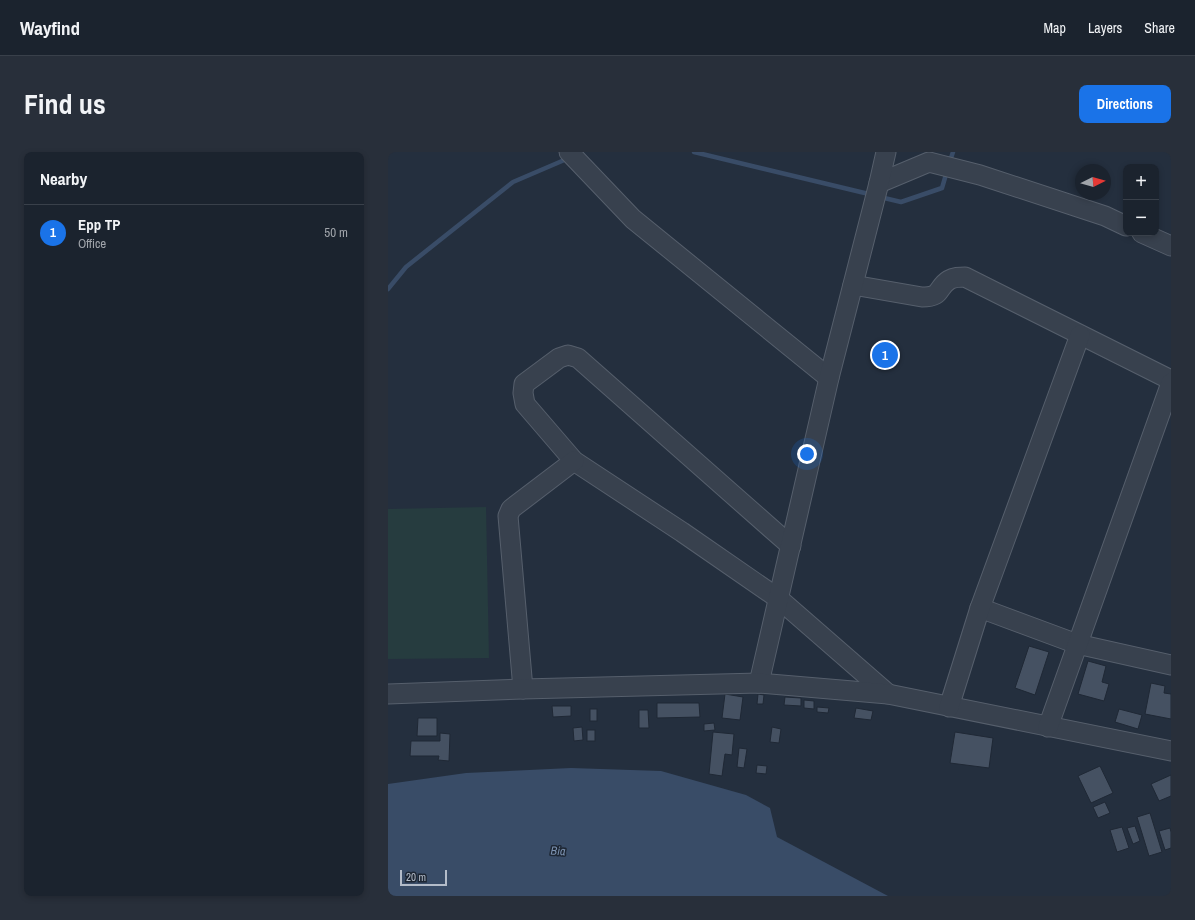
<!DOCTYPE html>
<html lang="en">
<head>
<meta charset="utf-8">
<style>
  :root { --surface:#1b232e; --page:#282f3a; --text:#f1f3f6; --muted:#a0a4aa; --line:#39404a; --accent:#1a73e8 }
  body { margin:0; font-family:"Archivo Narrow",sans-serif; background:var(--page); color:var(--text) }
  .controls { position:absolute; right:12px; top:12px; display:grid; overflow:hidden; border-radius:8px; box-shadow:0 2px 6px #0003 }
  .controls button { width:36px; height:36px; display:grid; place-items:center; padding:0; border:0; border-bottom:1px solid var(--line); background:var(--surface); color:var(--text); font:20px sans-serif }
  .compass { position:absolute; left:687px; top:12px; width:36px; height:36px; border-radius:50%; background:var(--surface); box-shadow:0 2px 6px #0003; rotate:85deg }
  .scale { position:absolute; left:12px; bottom:10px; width:47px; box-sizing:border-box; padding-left:4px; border:2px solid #b4bcc9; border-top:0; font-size:11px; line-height:14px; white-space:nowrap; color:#b4bcc9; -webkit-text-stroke:3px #1d2633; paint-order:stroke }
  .you { position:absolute; left:419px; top:302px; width:14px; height:14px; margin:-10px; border:3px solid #fff; border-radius:50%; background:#1a73e8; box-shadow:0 0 0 6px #1a73e833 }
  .badge { display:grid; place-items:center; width:26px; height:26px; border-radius:50%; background:var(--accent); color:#fff; font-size:13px; font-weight:700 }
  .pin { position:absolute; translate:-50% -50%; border:2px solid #fff; box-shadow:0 1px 4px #0006 }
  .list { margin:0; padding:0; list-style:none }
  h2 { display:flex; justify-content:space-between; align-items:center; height:52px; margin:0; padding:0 16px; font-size:17px }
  h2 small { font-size:13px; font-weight:400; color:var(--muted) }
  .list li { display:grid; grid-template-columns:26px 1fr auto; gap:12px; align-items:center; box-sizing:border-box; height:56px; padding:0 16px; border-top:1px solid var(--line) }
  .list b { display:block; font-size:15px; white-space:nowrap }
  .list p { margin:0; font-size:13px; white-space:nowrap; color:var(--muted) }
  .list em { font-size:13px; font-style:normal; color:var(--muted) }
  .map { position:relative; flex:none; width:783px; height:744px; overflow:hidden; border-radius:8px }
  header { display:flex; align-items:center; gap:24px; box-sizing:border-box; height:56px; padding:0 20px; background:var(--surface); border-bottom:1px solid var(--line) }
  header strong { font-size:19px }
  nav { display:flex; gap:22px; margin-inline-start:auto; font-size:14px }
  .intro { display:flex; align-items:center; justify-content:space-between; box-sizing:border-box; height:96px; padding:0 24px }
  h1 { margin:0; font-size:28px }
  .button { padding:10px 18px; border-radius:8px; background:var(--accent); color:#fff; font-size:14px; font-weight:700 }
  main { display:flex; gap:24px; padding:0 24px }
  aside { flex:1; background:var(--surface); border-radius:8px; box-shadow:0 2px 6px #0003 }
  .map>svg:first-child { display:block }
</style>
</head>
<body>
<header>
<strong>Wayfind</strong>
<nav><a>Map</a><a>Layers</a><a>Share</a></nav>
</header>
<div class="intro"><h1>Find us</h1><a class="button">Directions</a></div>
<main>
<aside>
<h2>Nearby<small></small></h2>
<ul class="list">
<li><span class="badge">1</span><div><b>Epp TP</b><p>Office</p></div><em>50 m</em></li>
</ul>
</aside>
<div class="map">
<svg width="783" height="744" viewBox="0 0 783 744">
  <rect width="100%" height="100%" fill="#242f3e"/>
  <polygon fill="#263c3f" points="98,355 101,506 0,507 0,357"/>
  <polygon fill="#394c67" points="183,616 273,619 358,643 382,656 389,685 500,744 0,744 0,632 78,621"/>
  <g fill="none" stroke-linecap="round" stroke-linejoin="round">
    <g stroke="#394c67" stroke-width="4.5">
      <polyline points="306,0 485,43"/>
      <polyline points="561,12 565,0"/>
      <polyline points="492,45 513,50 554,36 559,19"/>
      <polyline points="0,137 18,115 125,30 181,6"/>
    </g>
  </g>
  <g fill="#455162" stroke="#1f2835">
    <polygon points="641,494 661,500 647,543 627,536"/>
    <polygon points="700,509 718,514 714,530 721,532 716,549 690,542"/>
    <polygon points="763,531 777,534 776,541 783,542 783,567 757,562"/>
    <polygon points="337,542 355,545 352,568 334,566"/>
    <polygon points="370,542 376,543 375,552 369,552"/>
    <polygon points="397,545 413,546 413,554 396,553"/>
    <polygon points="416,548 426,549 426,557 416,556"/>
    <polygon points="269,551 311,551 312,565 269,566"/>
    <polygon points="164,554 183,554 183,564 165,565"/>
    <polygon points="429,555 441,556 440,561 429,560"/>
    <polygon points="468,556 485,559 483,568 466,566"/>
    <rect x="202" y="557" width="7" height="12"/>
    <polygon points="731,557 754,563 750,577 727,570"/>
    <polygon points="251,558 260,558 261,576 251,576"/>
    <polygon points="30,566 49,566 49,584 29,584"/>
    <polygon points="326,571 327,578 316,579 316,572"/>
    <polygon points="194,575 195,588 186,589 185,576"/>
    <polygon points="384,575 393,577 391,591 382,590"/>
    <rect x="199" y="578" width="8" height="11"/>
    <polygon points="325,580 346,582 344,603 337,602 334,624 321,622"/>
    <polygon points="567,580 605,586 601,616 562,611"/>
    <polygon points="52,581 62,582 61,609 50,608 51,604 22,604 23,589 52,589"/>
    <polygon points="351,596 359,597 356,616 349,615"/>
    <polygon points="369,613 379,614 378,622 368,621"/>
    <polygon points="712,614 725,641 703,651 690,624"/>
    <polygon points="783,623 783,644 771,649 763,632"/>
    <polygon points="717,650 722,661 710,666 705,655"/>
    <polygon points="762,661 774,700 761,704 749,665"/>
    <polygon points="747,674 752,689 745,692 739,676"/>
    <polygon points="734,675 741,696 729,700 722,678"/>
    <polygon points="782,676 783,680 783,696 777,698 771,679"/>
  </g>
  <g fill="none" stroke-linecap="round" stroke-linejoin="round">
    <g stroke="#565f6c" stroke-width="21">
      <g id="street">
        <polyline points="181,0 245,67 441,226"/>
        <polyline points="491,31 541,10 592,23 717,64 738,74"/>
        <polyline points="754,81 783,94"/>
        <path d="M465,133L534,145C555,145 548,136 561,128C566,125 571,125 577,125L783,228"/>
        <polyline points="403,394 190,206 180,203 171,206 136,232 135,241 137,252 186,309 294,380 391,447 500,542"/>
        <polyline points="592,456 689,492 783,513"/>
        <polyline points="371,531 441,226 491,31 498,0"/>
        <polyline points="135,537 120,364 123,357 186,309"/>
        <polyline points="0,542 135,537 371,531 500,542 783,599"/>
        <polyline points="561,555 592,456 692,183"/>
        <polyline points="660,575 783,231"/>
      </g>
    </g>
    <use href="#street" stroke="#38414e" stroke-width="19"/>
  </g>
  <g text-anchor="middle" stroke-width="3" stroke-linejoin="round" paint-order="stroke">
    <g font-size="12" font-style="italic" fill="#7c92b1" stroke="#1d2633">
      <text transform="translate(170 699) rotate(4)" y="4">Bia</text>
    </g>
  </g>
</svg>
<div class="controls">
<button>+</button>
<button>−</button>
</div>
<svg class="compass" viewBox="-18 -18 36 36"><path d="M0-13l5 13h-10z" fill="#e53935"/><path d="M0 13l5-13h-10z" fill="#a0a4aa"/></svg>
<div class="scale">20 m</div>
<div class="you"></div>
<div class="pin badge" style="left:497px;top:203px">1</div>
</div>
</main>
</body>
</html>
